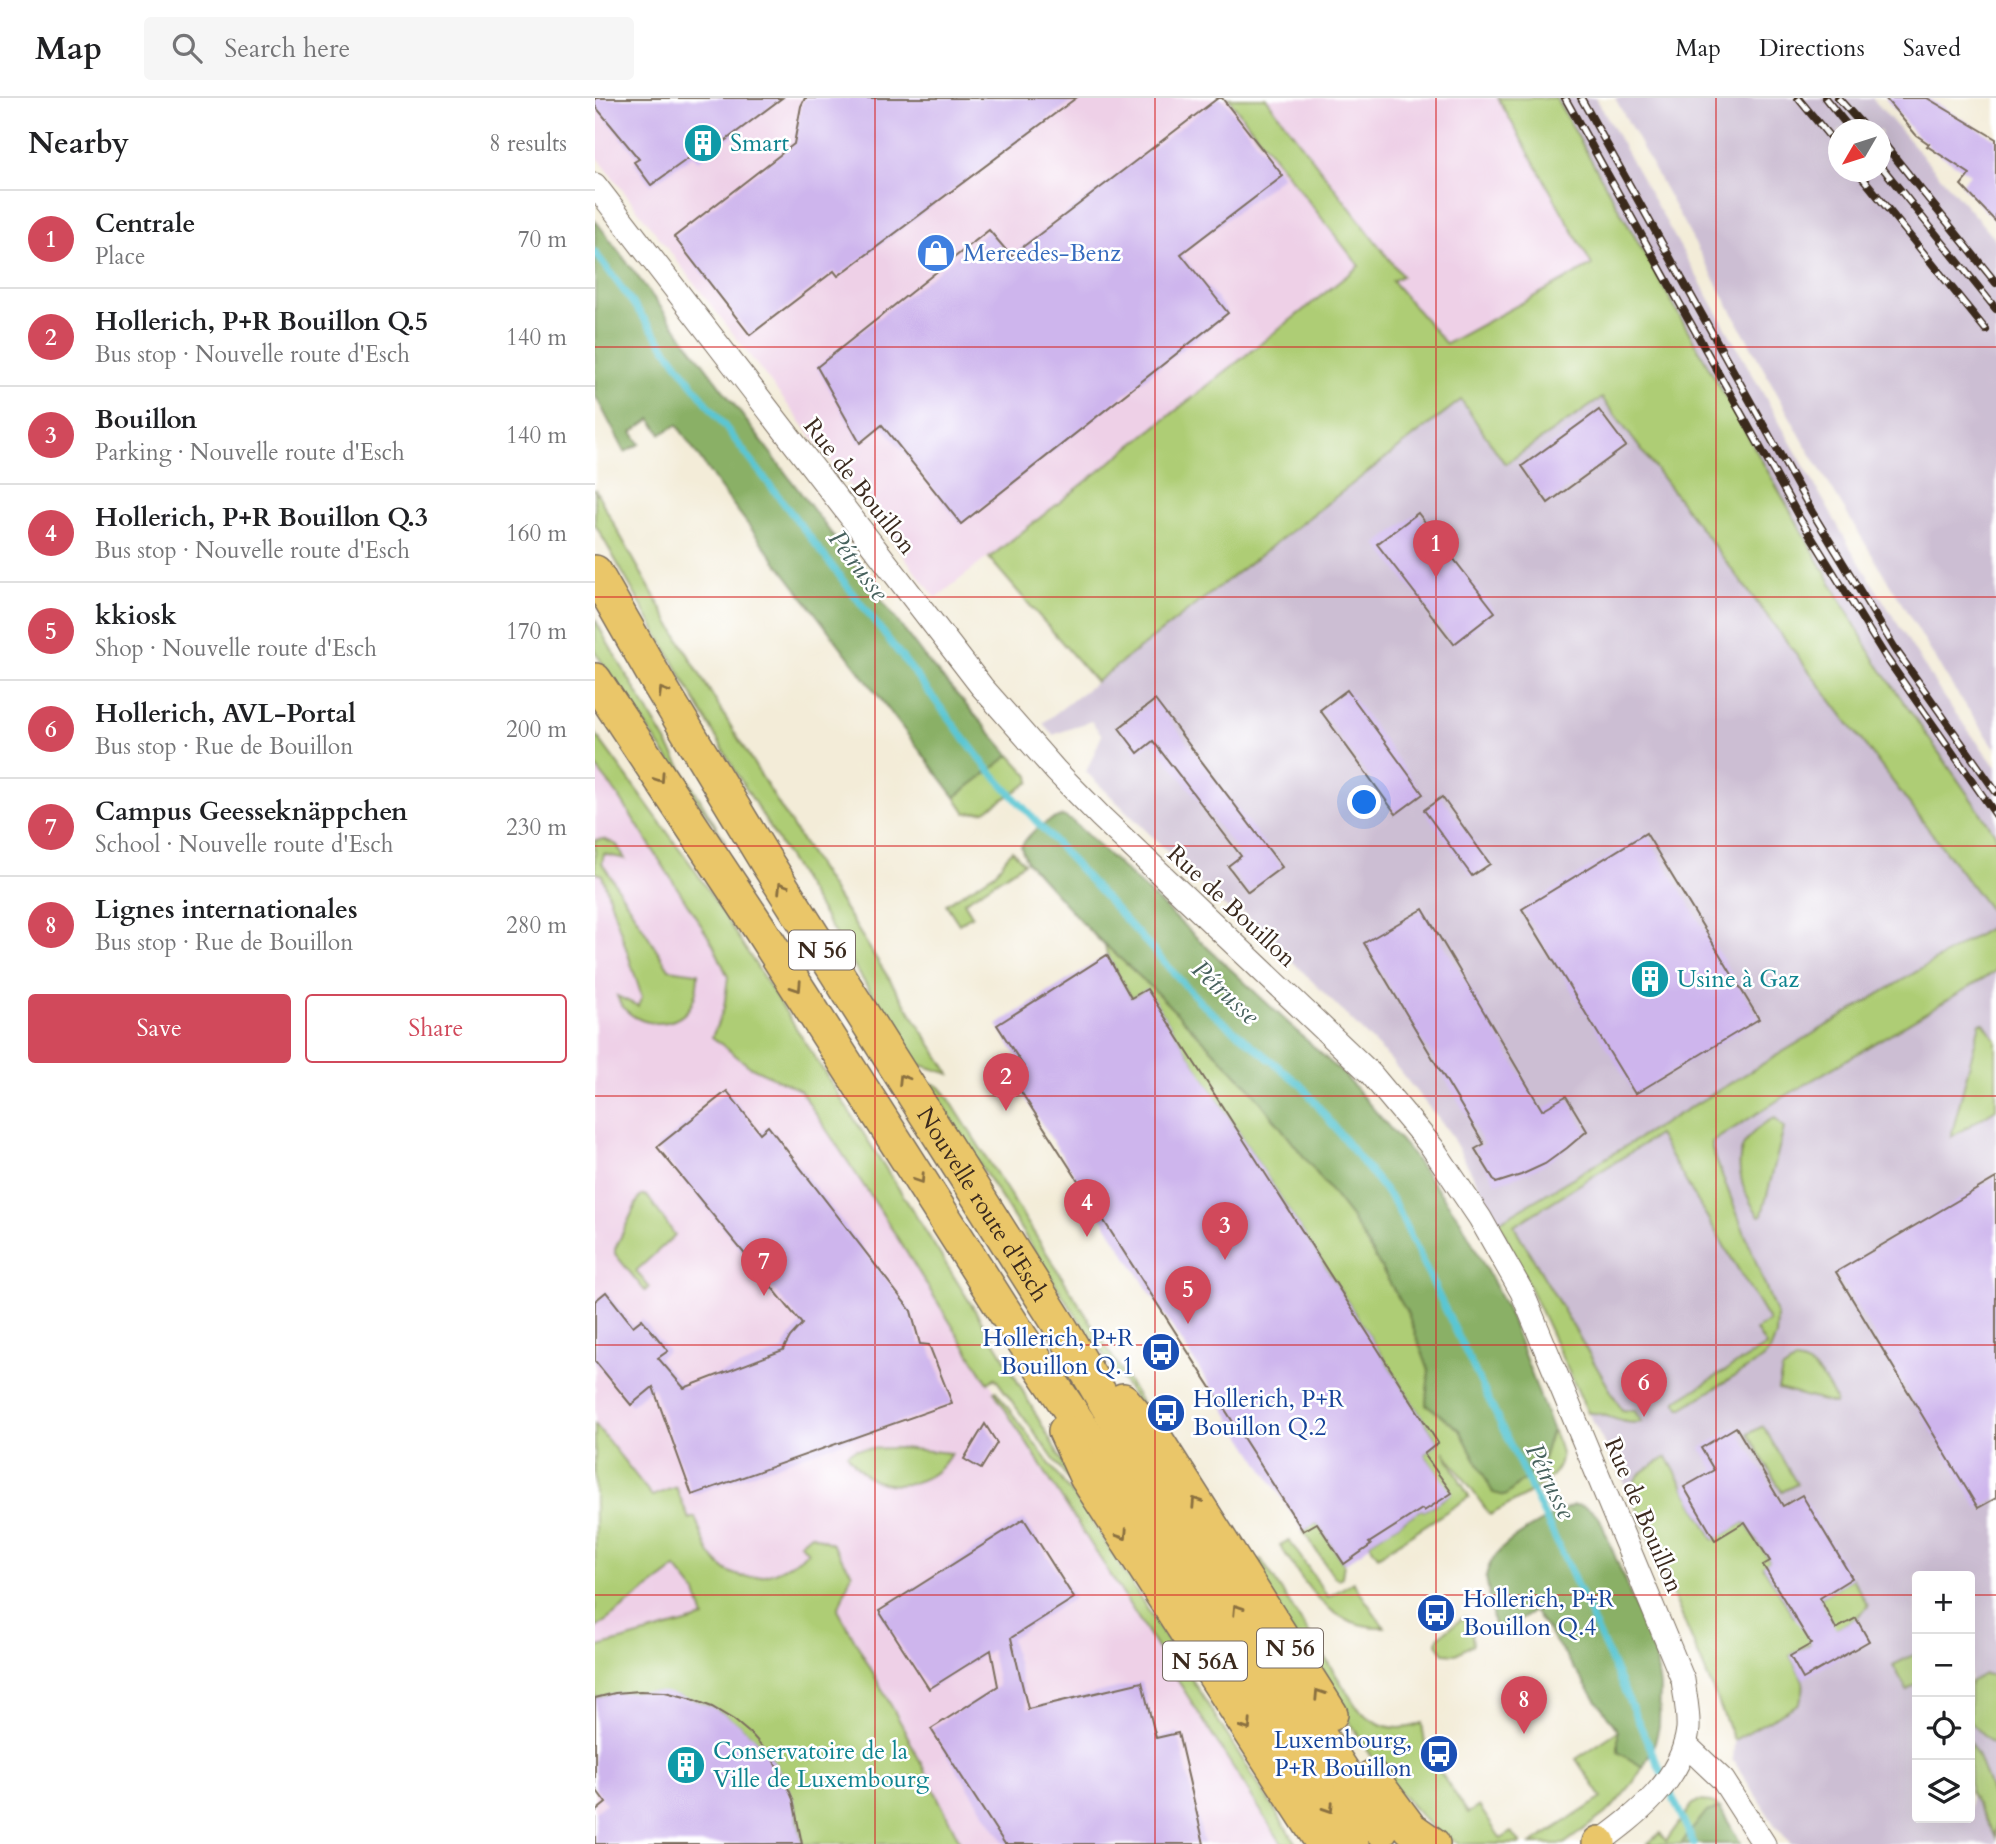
<!DOCTYPE html>
<html lang="en">
<head>
<meta charset="utf-8">
<style>
  :root { --surface:#fff; --page:#f6f6f6; --text:#202124; --muted:#757577; --line:#e0e0e0; --accent:#d1495b }
  body { margin:0; font-family:Cardo,serif; background:var(--page); color:var(--text) }
  .controls { position:absolute; right:21px; bottom:21px; display:grid; overflow:hidden; border-radius:7px; box-shadow:0 7px 28px #0002 }
  .controls button { width:63px; height:63px; display:grid; place-items:center; padding:0; border:0; border-bottom:2px solid var(--line); background:var(--surface); color:var(--text); font:35px sans-serif }
  .compass { position:absolute; left:1233px; top:21px; width:63px; height:63px; border-radius:50%; background:var(--surface); box-shadow:0 7px 28px #0002; rotate:231deg }
  .you { position:absolute; left:770px; top:705px; width:24px; height:24px; margin:-18px; border:5px solid #fff; border-radius:50%; background:#1a73e8; box-shadow:0 0 0 10px #1a73e833 }
  .badge { display:grid; place-items:center; width:46px; height:46px; border-radius:50%; background:var(--accent); color:#fff; font-size:23px; font-weight:700 }
  .pin { position:absolute; translate:-50% -58px; filter:drop-shadow(0 2px 4px #0008) }
  .pin::after { content:''; position:absolute; top:37px; width:24px; height:21px; background:inherit; clip-path:polygon(0 0,100% 0,50% 100%) }
  .list { margin:0; padding:0; list-style:none }
  h2 { display:flex; justify-content:space-between; align-items:center; height:91px; margin:0; padding:0 28px; font-size:30px }
  h2 small { font-size:23px; font-weight:400; color:var(--muted) }
  .list li { display:grid; grid-template-columns:46px 1fr auto; gap:21px; align-items:center; box-sizing:border-box; height:98px; padding:0 28px; border-top:2px solid var(--line) }
  .list b { display:block; font-size:26px; white-space:nowrap }
  .list p { margin:0; font-size:23px; white-space:nowrap; color:var(--muted) }
  .list em { font-size:23px; font-style:normal; color:var(--muted) }
  .actions { display:flex; gap:14px; padding:21px 28px }
  .actions a { flex:1; padding:16px 0; border:2px solid var(--accent); border-radius:7px; text-align:center; font-size:24px; color:var(--accent) }
  .actions .main { background:var(--accent); color:#fff }
  .icon { flex:none; width:38px; height:38px; fill:none; stroke:currentColor; stroke-width:2; stroke-linecap:round; stroke-linejoin:round }
  .map { position:relative; flex:none; width:1401px; height:1746px; overflow:hidden }
  header { display:flex; align-items:center; gap:42px; box-sizing:border-box; height:98px; padding:0 35px; background:var(--surface); border-bottom:2px solid var(--line) }
  header strong { font-size:33px }
  nav { display:flex; gap:38px; margin-inline-start:auto; font-size:24px }
  .search { width:490px; height:63px; background:var(--page); display:flex; align-items:center; gap:18px; box-sizing:border-box; padding:0 24px; border-radius:7px; color:var(--muted); font-size:26px }
  main { display:flex }
  aside { flex:1; background:var(--surface) }
  .map>svg:first-child { display:block }
</style>
</head>
<body>
<header>
<strong>Map</strong>
<div class="search"><svg class="icon" aria-label="search" viewBox="0 0 24 24"><circle cx="10" cy="10" r="6"/><path d="M15 15l6 6"/></svg>Search here</div>
<nav><a>Map</a><a>Directions</a><a>Saved</a></nav>
</header>
<main>
<aside>
<h2>Nearby<small>8 results</small></h2>
<ul class="list">
<li><span class="badge">1</span><div><b>Centrale</b><p>Place</p></div><em>70 m</em></li>
<li><span class="badge">2</span><div><b>Hollerich, P+R Bouillon Q.5</b><p>Bus stop · Nouvelle route d'Esch</p></div><em>140 m</em></li>
<li><span class="badge">3</span><div><b>Bouillon</b><p>Parking · Nouvelle route d'Esch</p></div><em>140 m</em></li>
<li><span class="badge">4</span><div><b>Hollerich, P+R Bouillon Q.3</b><p>Bus stop · Nouvelle route d'Esch</p></div><em>160 m</em></li>
<li><span class="badge">5</span><div><b>kkiosk</b><p>Shop · Nouvelle route d'Esch</p></div><em>170 m</em></li>
<li><span class="badge">6</span><div><b>Hollerich, AVL-Portal</b><p>Bus stop · Rue de Bouillon</p></div><em>200 m</em></li>
<li><span class="badge">7</span><div><b>Campus Geesseknäppchen</b><p>School · Nouvelle route d'Esch</p></div><em>230 m</em></li>
<li><span class="badge">8</span><div><b>Lignes internationales</b><p>Bus stop · Rue de Bouillon</p></div><em>280 m</em></li>
</ul>
<div class="actions"><a class="main">Save</a><a>Share</a></div>
</aside>
<div class="map">
<svg width="1401" height="1746" viewBox="0 0 1401 1746">
  <rect width="100%" height="100%" fill="#fff"/>
  <filter id="ink" filterUnits="userSpaceOnUse"><feTurbulence type="fractalNoise" baseFrequency=".0143" numOctaves="2"/><feDisplacementMap in="SourceGraphic" scale="14" xChannelSelector="R" yChannelSelector="G"/><feConvolveMatrix kernelMatrix="1 2 1 2 8 2 1 2 1" color-interpolation-filters="sRGB"/></filter>
  <filter id="wash" filterUnits="userSpaceOnUse"><feTurbulence type="fractalNoise" baseFrequency=".00686" numOctaves="4" result="noise"/><feDisplacementMap in="SourceGraphic" scale="28" xChannelSelector="R" yChannelSelector="G"/><feGaussianBlur stdDeviation="1.57" result="paint"/><feColorMatrix in="noise" values="0 0 0 0 0 0 0 0 0 0 0 0 0 0 0 0 0 1.4 0 .05"/><feComposite in="paint" operator="in"/></filter>
  <g filter="url(#wash)">
    <rect width="100%" height="100%" fill="#f3ecd8"/>
    <g fill="#eed0e7">
      <polygon points="0,0 633,0 764,168 341,500 0,56"/>
      <polygon points="671,0 903,0 997,167 851,246 797,183 806,177"/>
      <polygon points="0,668 23,697 118,846 133,880 129,910 117,939 154,968 205,992 285,1112 687,1746 0,1746"/>
    </g>
    <g fill="#ccbed3" fill-rule="evenodd">
      <polygon points="961,0 1001,0 1256,451 1349,600 1401,669 1401,737 1281,564"/>
      <path d="M1020,0H1277L1401,142V651L1357,588L1212,350ZM1244,32H1286V74H1244Z"/>
      <path d="M1007,299L1401,820V1746H1196L1179,1726L1138,1662L1139,1642L1037,1399L993,1315L904,1124L854,1034L794,960L647,813H636L625,805L491,674L507,637L496,623L458,637L448,625L867,302L910,366ZM1322,1478H1375V1720H1322Z"/>
    </g>
    <g fill="#aecd75" stroke="#747c4a" stroke-width="2">
      <polygon points="633,0 671,0 807,178 797,183 851,246 997,167 903,0 961,0 1281,564 1401,737 1401,820 1007,300 910,366 866,302 501,584 394,460 764,168"/>
      <path d="M0,391C108,593 232,784 355,976L319,965L142,676L0,426Z"/>
      <polygon points="0,521 11,542 131,745 0,554"/>
      <polygon points="0,635 100,772 311,1102 406,1254 491,1406 400,1280 393,1285 285,1112 205,992 154,968 117,939 129,910 133,879 118,846 23,697 0,668"/>
      <polygon points="415,657 434,678 435,684 390,713 371,715 360,699"/>
      <path d="M9,741L22,747L30,761L9,756L7,765L74,871L103,875C103,886 102,896 96,907C80,936 32,928 22,898L43,908L47,899L7,777L0,774V742Z"/>
      <polygon points="417,752 429,765 369,804 377,817 364,826 351,806 400,775"/>
      <path d="M1401,826V873L1182,1003L1117,1044V1051L1182,1218L1181,1238L1175,1253L1168,1261L1086,1311L1081,1303L1171,1248L1161,1232L1174,1223L1063,1037L919,1128L1027,1312L1040,1313L1047,1324C1024,1328 1010,1313 993,1315L904,1124Z"/>
      <path d="M492,830L555,888L655,990L756,1119L813,1215L834,1273L831,1306L865,1332L898,1394L946,1367L957,1331C960,1339 966,1349 966,1358C966,1384 915,1405 895,1417L849,1353L874,1399L783,1458L774,1445L827,1411L829,1413L856,1396L829,1356L843,1345L552,892L536,900L512,857L510,848Z"/>
      <polygon points="1385,925 1389,925 1401,942 1401,1011 1356,1039"/>
      <polygon points="332,983 345,989 351,996 579,1356 473,1206"/>
      <path d="M1180,1020L1189,1030L1167,1117L1164,1118C1145,1091 1133,1055 1161,1032C1167,1027 1173,1022 1180,1020Z"/>
      <polygon points="49,1097 53,1099 80,1137 41,1173 54,1189 50,1193 20,1156 20,1151 44,1100"/>
      <path d="M1200,1263C1223,1266 1230,1284 1241,1302L1240,1306L1183,1291L1187,1272Z"/>
      <polygon points="401,1293 496,1422 701,1746 687,1746 399,1294"/>
      <path d="M0,1326L57,1398L81,1389L94,1421L100,1419C106,1433 110,1452 121,1463C148,1494 187,1474 213,1454L205,1445L216,1436L237,1446L257,1475L243,1512L308,1629L366,1746H207C196,1639 105,1573 0,1600V1550L109,1520L101,1495L81,1470L0,1531Z"/>
      <polygon points="1168,1328 1202,1386 1187,1394 1153,1336"/>
      <path d="M306,1350L356,1355C341,1384 304,1395 275,1380C265,1374 259,1365 252,1356L261,1351Z"/>
      <path d="M1072,1359L1119,1442L1150,1424L1175,1463L1168,1468L1199,1519L1226,1503L1225,1500L1257,1480L1273,1508L1261,1520L1195,1558C1205,1576 1215,1586 1203,1606L1139,1642L1037,1399C1033,1377 1056,1369 1072,1359Z"/>
      <polygon points="722,1425 749,1466 747,1479 744,1481 739,1479 708,1433"/>
      <path d="M694,1442L733,1499L758,1484L789,1529C736,1531 710,1487 685,1447Z"/>
      <path d="M666,1461L761,1608C780,1629 801,1636 827,1625L831,1653L873,1715L884,1708L906,1741L917,1734L926,1746H865L840,1733L790,1679L664,1484L659,1465Z"/>
      <polygon points="869,1519 875,1521 878,1546 861,1556 849,1555 842,1546 843,1539"/>
      <polygon points="1320,1556 1322,1560 1322,1586 1312,1592 1298,1567"/>
      <polygon points="1389,1576 1401,1578 1401,1649 1375,1624 1375,1584"/>
      <polygon points="1023,1633 1023,1654 1048,1669 1038,1685 1015,1712 969,1746 936,1746 1007,1700 981,1661"/>
      <polygon points="1375,1645 1382,1656 1401,1707 1401,1739 1375,1695"/>
      <polygon points="1103,1703 1116,1704 1125,1710 1111,1714 1086,1746 1052,1746 1065,1735 1071,1743 1097,1707"/>
    </g>
    <g fill="#8ab066" stroke="#626d42" stroke-width="2">
      <polygon points="0,122 330,560 415,657 360,699 123,387 82,327 66,336 56,321 37,334 45,346 30,354 0,297"/>
      <path d="M468,718L477,723L751,979L811,1049L866,1123L913,1214L957,1331L946,1367L910,1398L898,1395L865,1332L831,1306L834,1273L813,1216L756,1119L655,990L555,888L492,830L432,764L426,749C434,734 452,721 468,718Z"/>
      <path d="M978,1407C990,1407 997,1411 1005,1421L1061,1561L1065,1589L1064,1628L1060,1645L1048,1669L1023,1654V1633L939,1513L904,1536L899,1528L891,1479C895,1445 950,1422 978,1407Z"/>
      <polygon points="1125,1710 1146,1746 1086,1746 1111,1714"/>
    </g>
    <g fill="none" stroke-linecap="round" stroke-linejoin="round">
      <g stroke="#5ac6d3" stroke-width="7">
        <polyline points="0,154 98,287 389,666 607,906 707,988 799,1104 970,1461 1068,1678"/>
        <polyline points="1073,1689 1099,1746"/>
      </g>
    </g>
    <g id="blocks">
      <g fill="#ceb5ed">
        <polygon points="0,0 187,0 103,63 98,57 56,87 39,64 44,61 0,8"/>
        <polygon points="210,0 481,0 243,178 239,173 155,237 79,139 199,46 206,8"/>
        <polygon points="623,0 627,0 688,78 586,156 633,215 366,426 287,327 265,345 222,269 394,132 416,158"/>
        <polygon points="1290,0 1332,0 1401,41 1401,124 1366,87 1375,76 1332,48 1334,46 1321,37"/>
        <polygon points="1004,312 1031,348 953,405 927,368"/>
        <polygon points="823,415 900,514 859,546 782,446"/>
        <polygon points="752,592 828,696 801,716 725,612"/>
        <polygon points="560,602 687,769 653,794 633,768 646,758 558,643 543,655 524,630"/>
        <polygon points="847,699 895,766 877,778 829,712"/>
        <polygon points="1051,735 1164,921 1040,996 927,811"/>
        <polygon points="828,811 947,1012 971,998 992,1033 972,1050 950,1066 926,1077 901,1085 880,1051 889,1046 769,845"/>
        <polygon points="512,857 536,900 552,891 843,1345 829,1356 857,1395 829,1413 827,1411 774,1445 776,1447 749,1466 722,1425 708,1433 416,978 429,969 402,927"/>
        <polygon points="132,993 165,1035 173,1028 316,1213 325,1246 334,1247 357,1305 97,1397 58,1289 36,1307 0,1263 0,1203 11,1194 38,1228 47,1221 73,1253 63,1260 89,1290 188,1252 195,1239 207,1226 62,1049"/>
        <polygon points="1401,1080 1401,1400 1383,1410 1241,1174"/>
        <polygon points="390,1326 402,1345 386,1371 369,1361"/>
        <polygon points="1141,1329 1188,1408 1207,1397 1257,1480 1225,1500 1241,1531 1261,1520 1274,1543 1208,1581 1195,1558 1216,1546 1168,1467 1175,1463 1150,1424 1120,1442 1089,1389 1119,1372 1106,1350"/>
        <polygon points="429,1421 479,1500 416,1540 433,1611 547,1584 561,1640 583,1635 609,1746 410,1746 336,1631 403,1588 396,1552 334,1591 284,1513"/>
        <polygon points="45,1593 70,1594 94,1600 117,1609 139,1622 158,1638 175,1657 188,1678 198,1701 207,1746 0,1746 0,1714 11,1705 0,1690 0,1600 20,1595"/>
      </g>
    </g>
  </g>
  <g filter="url(#ink)">
    <use href="#blocks" fill-opacity="0" stroke="#7b6e5f" stroke-width="2"/>
    <g fill="none" stroke-linecap="round" stroke-linejoin="round">
      <g stroke="#7b6e5f" stroke-width="25">
        <g id="minor">
          <path d="M0,87L387,589L461,673L506,719L776,976L837,1049L885,1120L927,1194L1088,1582C1090,1598 1094,1615 1093,1631C1087,1683 1041,1717 1002,1746"/>
          <polyline points="1090,1646 1128,1682 1169,1746"/>
        </g>
      </g>
      <g stroke="#7b6e5f" stroke-width="36">
        <g id="highway">
          <path id="s1" d="M0,474L65,588L172,765L463,1225L541,1356L786,1732"/>
          <polyline points="0,582 165,831 425,1238 512,1367 757,1746"/>
          <polyline points="528,1302 563,1344 736,1616"/>
          <polyline points="470,1333 491,1379 728,1746"/>
          <polyline points="777,1679 815,1730 838,1746"/>
          <polyline points="1004,1746 1004,1745"/>
        </g>
      </g>
      <use href="#minor" stroke="#fff" stroke-width="23"/>
      <use href="#highway" stroke="#eac669" stroke-width="33"/>
      <g stroke="#3b2a1e" stroke-width="8">
        <g id="rail">
          <polyline points="970,0 1204,419 1290,558 1401,717"/>
          <polyline points="986,0 1217,414 1301,552 1401,694"/>
          <polyline points="1203,0 1244,50"/>
          <polyline points="1230,0 1256,32"/>
          <polyline points="1243,0 1272,32"/>
          <polyline points="1286,42 1401,185"/>
          <polyline points="1286,68 1401,211"/>
          <polyline points="1263,74 1391,232"/>
        </g>
      </g>
      <use href="#rail" stroke="#fff" stroke-width="5" stroke-dasharray="16" stroke-linecap="butt"/>
    </g>
    <defs><path id="oneway-chevron" d="M-2-3.5L2.5 0L-2 3.5" fill="none" stroke-width="1.6" stroke-linecap="round" stroke-linejoin="round" transform="scale(1.75)"/></defs>
    <g stroke="#8a7040">
      <use href="#oneway-chevron" transform="translate(68 594) rotate(-121)"/>
      <use href="#oneway-chevron" transform="translate(65 680) rotate(56)"/>
      <use href="#oneway-chevron" transform="translate(187 789) rotate(-122)"/>
      <use href="#oneway-chevron" transform="translate(202 889) rotate(57)"/>
      <use href="#oneway-chevron" transform="translate(308 981) rotate(-122)"/>
      <use href="#oneway-chevron" transform="translate(325 1081) rotate(57)"/>
      <use href="#oneway-chevron" transform="translate(601 1404) rotate(-123)"/>
      <use href="#oneway-chevron" transform="translate(528 1437) rotate(57)"/>
      <use href="#oneway-chevron" transform="translate(642 1511) rotate(-123)"/>
      <use href="#oneway-chevron" transform="translate(724 1596) rotate(-123)"/>
      <use href="#oneway-chevron" transform="translate(652 1628) rotate(57)"/>
      <use href="#oneway-chevron" transform="translate(734 1710) rotate(57)"/>
    </g>
  </g>
  <path fill="none" stroke="#d62828" stroke-width="2" stroke-opacity="0.55" d="M280,0V1746M560,0V1746M841,0V1746M1121,0V1746M0,249H1401M0,499H1401M0,748H1401M0,998H1401M0,1247H1401M0,1497H1322M1375,1497H1401"/>
  <defs>
    <g id="building-disc" transform="scale(2.0125)"><circle r="9.5" fill="#0f9aa8" stroke="#fff"/><path d="M-4-6H4V6H1V3H-1V6H-4ZM-2.5-4.3h1.7v1.8h-1.7ZM.8-4.3h1.7v1.8H.8ZM-2.5-1h1.7V.8h-1.7ZM.8-1h1.7V.8H.8Z" fill="#fff"/></g>
    <g id="shop-disc" transform="scale(2.0125)"><circle r="9.5" fill="#3f7fe0" stroke="#fff"/><path d="M-5-2.5h2.3a2.7 3.5 0 0 1 5.4 0H5L5.5 6h-11ZM-1.5-2.5h3a1.5 2.3 0 0 0-3 0Z" fill="#fff"/></g>
    <g id="bus-disc" transform="scale(2.0125)"><circle r="9.5" fill="#1a4fb4" stroke="#fff"/><path d="M-5-6H5V4H4V6H2V4H-2V6H-4V4H-5ZM-3.5-4V0h7V-4ZM-3.5 1.2v1.5H-2V1.2ZM2 1.2v1.5H3.5V1.2Z" fill="#fff"/></g>
  </defs>
  <g fill-rule="evenodd">
    <use href="#building-disc" x="108" y="45"/>
    <use href="#shop-disc" x="341" y="155"/>
    <use href="#building-disc" x="1055" y="881"/>
    <use href="#bus-disc" x="566" y="1254"/>
    <use href="#bus-disc" x="571" y="1315"/>
    <use href="#bus-disc" x="841" y="1515"/>
    <use href="#bus-disc" x="844" y="1656"/>
    <use href="#building-disc" x="91" y="1667"/>
  </g>
  <g text-anchor="middle" stroke-width="5" stroke-linejoin="round" paint-order="stroke">
    <g fill="#fff" stroke="#766a62" stroke-width="2">
      <rect x="194" y="832.5" width="66" height="39" rx="5"/>
      <rect x="662" y="1530.5" width="66" height="39" rx="5"/>
      <rect x="568" y="1543.5" width="84" height="39" rx="5"/>
    </g>
    <g font-size="23" font-weight="bold" fill="#3b2a1e">
      <text x="227" y="860">N 56</text>
      <text x="695" y="1558">N 56</text>
      <text x="610" y="1571">N 56A</text>
    </g>
    <g font-size="24" fill="#0d838f" stroke="#fff" text-anchor="start">
      <text x="135" y="53">Smart</text>
      <text x="1082" y="889">Usine à Gaz</text>
      <text x="118" y="1661">Conservatoire de la<tspan x="118" dy="28">Ville de Luxembourg</tspan></text>
    </g>
    <g font-size="24" fill="#366cbe" stroke="#fff" text-anchor="start">
      <text x="368" y="163">Mercedes-Benz</text>
    </g>
    <g font-size="24" fill="#3b2a1e" stroke="#fff">
      <text transform="translate(265 388) rotate(52)" y="8">Rue de Bouillon</text>
      <text transform="translate(637 808) rotate(43)" y="8">Rue de Bouillon</text>
      <text dy="8" stroke="none"><textPath href="#s1" startOffset="742">Nouvelle route d'Esch</textPath></text>
      <text transform="translate(1049 1417) rotate(67)" y="8">Rue de Bouillon</text>
    </g>
    <g font-size="24" fill="#164399" stroke="#fff" text-anchor="end">
      <text x="539" y="1248">Hollerich, P+R<tspan x="539" dy="28">Bouillon Q.1</tspan></text>
      <text x="598" y="1309" text-anchor="start">Hollerich, P+R<tspan x="598" dy="28">Bouillon Q.2</tspan></text>
      <text x="868" y="1509" text-anchor="start">Hollerich, P+R<tspan x="868" dy="28">Bouillon Q.4</tspan></text>
      <text x="817" y="1650">Luxembourg,<tspan x="817" dy="28">P+R Bouillon</tspan></text>
    </g>
    <g font-size="26" font-style="italic" fill="#46615d" stroke="#fff">
      <text transform="translate(264 467) rotate(53)" y="9">Pétrusse</text>
      <text transform="translate(631 894) rotate(43)" y="9">Pétrusse</text>
      <text transform="translate(956 1383) rotate(64)" y="9">Pétrusse</text>
    </g>
  </g>
</svg>
<div class="controls">
<button>+</button>
<button>−</button>
<button><svg class="icon" aria-label="locate" viewBox="0 0 24 24"><circle cx="12" cy="12" r="6"/><path d="M12 2v4M12 18v4M2 12h4M18 12h4"/></svg></button>
<button><svg class="icon" aria-label="layers" viewBox="0 0 24 24"><path d="M12 4l9 5-9 5-9-5zM3 14l9 5 9-5"/></svg></button>
</div>
<svg class="compass" viewBox="-18 -18 36 36"><path d="M0-13l5 13h-10z" fill="#e53935"/><path d="M0 13l5-13h-10z" fill="#757577"/></svg>
<div class="you"></div>
<div class="pin badge" style="left:841px;top:480px">1</div>
<div class="pin badge" style="left:411px;top:1013px">2</div>
<div class="pin badge" style="left:630px;top:1162px">3</div>
<div class="pin badge" style="left:492px;top:1139px">4</div>
<div class="pin badge" style="left:593px;top:1226px">5</div>
<div class="pin badge" style="left:1049px;top:1319px">6</div>
<div class="pin badge" style="left:169px;top:1198px">7</div>
<div class="pin badge" style="left:929px;top:1636px">8</div>
</div>
</main>
</body>
</html>
